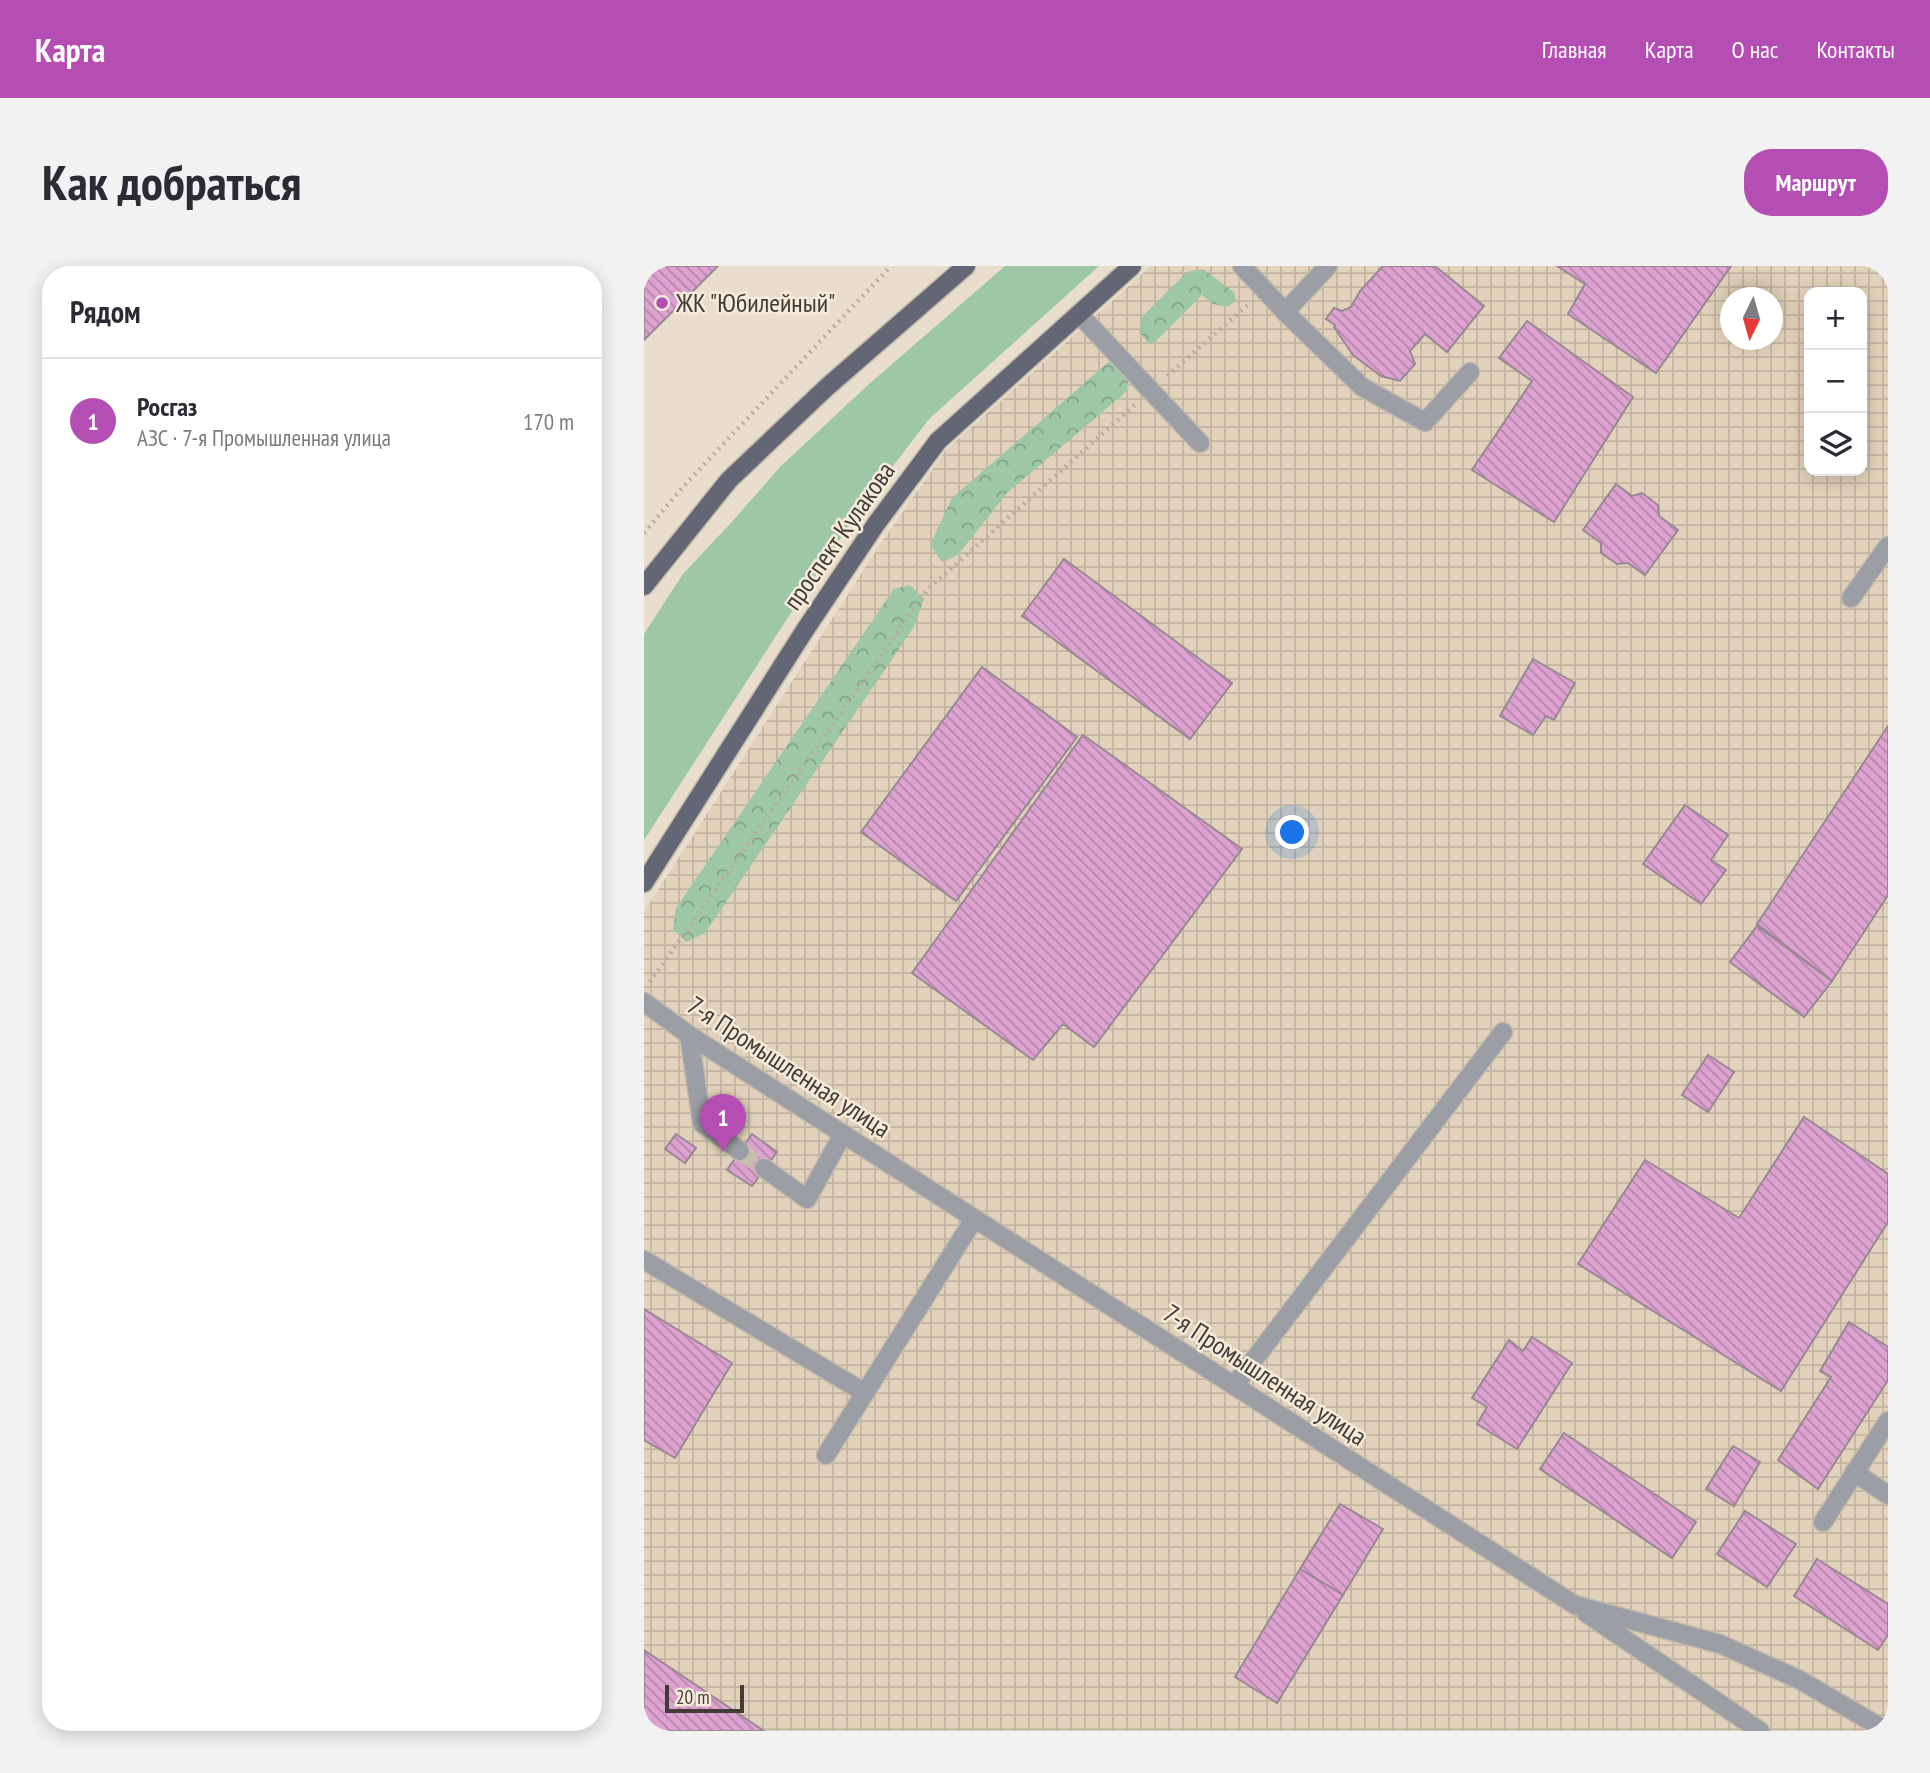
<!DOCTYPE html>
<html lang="ru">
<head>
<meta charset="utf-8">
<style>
  :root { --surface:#fff; --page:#f2f2f3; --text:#2b2b33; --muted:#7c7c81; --line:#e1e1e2; --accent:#b44eb3 }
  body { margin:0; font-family:"PT Sans Narrow",sans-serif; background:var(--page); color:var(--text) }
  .controls { position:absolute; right:21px; top:21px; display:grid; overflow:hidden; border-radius:14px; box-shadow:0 4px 18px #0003 }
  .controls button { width:63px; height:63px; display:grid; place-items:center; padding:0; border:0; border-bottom:2px solid var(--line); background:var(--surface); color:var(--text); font:35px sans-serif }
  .compass { position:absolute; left:1076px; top:21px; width:63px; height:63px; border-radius:50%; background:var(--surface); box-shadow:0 4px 18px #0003; rotate:185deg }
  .scale { position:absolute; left:21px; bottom:18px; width:79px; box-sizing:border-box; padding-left:7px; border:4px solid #413c36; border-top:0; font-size:19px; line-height:24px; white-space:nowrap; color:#413c36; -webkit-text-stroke:5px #f6eada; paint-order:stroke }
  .you { position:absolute; left:649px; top:567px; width:24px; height:24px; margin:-18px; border:5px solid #fff; border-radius:50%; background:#1a73e8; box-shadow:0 0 0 10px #1a73e833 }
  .badge { display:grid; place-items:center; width:46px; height:46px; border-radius:50%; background:var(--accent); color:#fff; font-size:23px; font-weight:700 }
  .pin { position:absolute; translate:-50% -58px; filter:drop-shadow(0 2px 4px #0008) }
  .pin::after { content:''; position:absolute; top:37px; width:24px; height:21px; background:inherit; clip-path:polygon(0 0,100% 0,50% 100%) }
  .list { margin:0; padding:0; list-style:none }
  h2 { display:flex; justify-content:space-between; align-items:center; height:91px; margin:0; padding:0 28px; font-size:30px }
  h2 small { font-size:23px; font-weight:400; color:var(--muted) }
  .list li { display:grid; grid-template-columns:46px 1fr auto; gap:21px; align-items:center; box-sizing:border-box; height:126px; padding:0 28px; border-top:2px solid var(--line) }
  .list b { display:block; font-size:26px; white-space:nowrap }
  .list p { margin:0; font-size:23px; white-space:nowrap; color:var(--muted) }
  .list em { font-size:23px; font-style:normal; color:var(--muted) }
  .icon { flex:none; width:38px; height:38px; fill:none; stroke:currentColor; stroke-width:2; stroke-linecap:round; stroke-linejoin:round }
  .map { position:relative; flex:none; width:1244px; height:1465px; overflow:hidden; border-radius:28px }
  header { display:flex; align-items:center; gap:42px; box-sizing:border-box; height:98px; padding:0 35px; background:var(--accent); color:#fff }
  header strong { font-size:33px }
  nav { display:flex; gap:38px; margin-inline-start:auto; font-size:24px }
  .intro { display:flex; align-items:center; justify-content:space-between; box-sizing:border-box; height:168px; padding:0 42px }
  h1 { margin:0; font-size:49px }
  .button { padding:18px 32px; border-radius:28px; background:var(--accent); color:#fff; font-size:24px; font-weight:700 }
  main { display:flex; gap:42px; padding:0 42px }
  aside { flex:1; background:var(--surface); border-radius:28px; box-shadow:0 4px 18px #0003 }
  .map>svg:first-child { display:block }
</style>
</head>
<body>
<header>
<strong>Карта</strong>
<nav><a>Главная</a><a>Карта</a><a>О нас</a><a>Контакты</a></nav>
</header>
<div class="intro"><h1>Как добраться</h1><a class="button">Маршрут</a></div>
<main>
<aside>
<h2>Рядом<small></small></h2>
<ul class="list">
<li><span class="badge">1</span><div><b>Росгаз</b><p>АЗС · 7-я Промышленная улица</p></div><em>170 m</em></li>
</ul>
</aside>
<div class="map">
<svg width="1244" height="1465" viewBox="0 0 1244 1465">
  <defs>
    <pattern id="industrial-grid" width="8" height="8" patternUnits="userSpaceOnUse" patternTransform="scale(1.75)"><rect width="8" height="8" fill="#e2d2bb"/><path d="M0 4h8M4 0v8" fill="none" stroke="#c3b5a1"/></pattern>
    <pattern id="forest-crowns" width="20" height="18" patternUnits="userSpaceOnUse" patternTransform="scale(1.75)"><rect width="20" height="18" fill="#9dc7a6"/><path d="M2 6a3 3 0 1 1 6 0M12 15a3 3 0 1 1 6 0" fill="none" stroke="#82a388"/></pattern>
    <pattern id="building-back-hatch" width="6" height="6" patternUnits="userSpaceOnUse" patternTransform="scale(1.75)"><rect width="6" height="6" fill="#dea2d1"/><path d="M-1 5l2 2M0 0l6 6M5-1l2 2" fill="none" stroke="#b685aa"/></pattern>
  </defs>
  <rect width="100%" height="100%" fill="#e9ddcd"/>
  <path fill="url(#industrial-grid)" fill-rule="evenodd" d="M507,0H1244V1465H0V646L237,277L302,184ZM1165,26H1218V205H1165ZM1086,32H1128V74H1086Z"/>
  <polygon fill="#9dc7a6" points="361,0 455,0 285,153 219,239 163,322 0,574 0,368 39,308 86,258 137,200 224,119"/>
  <g fill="url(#forest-crowns)">
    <polygon points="559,3 590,26 592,35 583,41 569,38 558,29 511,76 504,77 495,65 498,51 543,6"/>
    <polygon points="468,93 486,109 482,126 363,227 314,289 298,296 286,279 308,232"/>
    <polygon points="266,319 280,333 270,361 61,667 42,676 29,663 32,642 250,323"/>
  </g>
  <g fill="url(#building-back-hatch)" stroke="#988894" stroke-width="2">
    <polygon points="0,0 74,0 0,74"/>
    <polygon points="739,0 791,0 840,40 803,86 781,68 766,85 771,98 756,115 737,110 709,89 690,61 691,59 682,53 690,42 698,45 707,41 716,25"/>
    <polygon points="913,0 1087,0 1012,107 924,48 941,18"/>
    <polygon points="883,55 989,131 910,256 828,204 888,115 855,92"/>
    <polygon points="972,218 988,230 998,227 1014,239 1015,250 1034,264 1001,309 984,297 973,298 957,287 957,277 939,264"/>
    <polygon points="420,293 588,417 546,473 378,350"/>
    <polygon points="889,393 931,417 910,454 902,450 889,469 856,450"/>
    <polygon points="338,401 433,471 312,635 217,566"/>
    <polygon points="1244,460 1244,629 1188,715 1113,658"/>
    <polygon points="439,469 598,583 450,781 419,758 389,794 268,707"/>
    <polygon points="1041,539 1084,569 1067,594 1082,604 1057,638 999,598"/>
    <polygon points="1113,660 1188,715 1160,751 1086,696"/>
    <polygon points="1064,789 1090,806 1064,846 1038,829"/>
    <polygon points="1160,851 1244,908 1244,956 1137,1125 934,998 1001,894 1095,952"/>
    <polygon points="32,868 52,882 41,897 21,883"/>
    <polygon points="108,868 133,886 108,920 83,904"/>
    <polygon points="0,1043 88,1097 31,1192 0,1174"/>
    <polygon points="1205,1056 1244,1081 1244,1114 1174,1223 1134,1194 1187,1111 1176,1105"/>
    <polygon points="888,1071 928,1097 873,1183 833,1158 843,1141 828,1132 865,1074 879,1085"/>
    <polygon points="920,1167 1052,1256 1028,1292 896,1203"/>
    <polygon points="1089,1180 1116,1196 1090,1240 1062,1223"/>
    <polygon points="696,1238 739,1263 699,1329 656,1303"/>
    <polygon points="1101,1245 1152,1278 1123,1321 1073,1288"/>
    <polygon points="1173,1293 1244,1338 1244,1369 1234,1384 1150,1330"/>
    <polygon points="656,1303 699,1329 633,1437 591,1411"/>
    <polygon points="0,1384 120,1465 0,1465"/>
  </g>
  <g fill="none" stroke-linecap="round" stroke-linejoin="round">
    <polyline stroke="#c7bdaf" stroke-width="18" stroke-dasharray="18 9" stroke-linecap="butt" points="96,885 120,902"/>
    <g stroke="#c4baac" stroke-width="21">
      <g id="minor">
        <polyline points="598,0 641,46 718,121 781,156 826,106"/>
        <polyline points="641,46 684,0"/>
        <polyline points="435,48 556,177"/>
        <polyline points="1207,332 1244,280"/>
        <polyline points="0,736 45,769 199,868 931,1339 1076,1378 1156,1414 1243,1465"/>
        <polyline points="45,769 58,857 96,885"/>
        <polyline points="120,902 163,933 199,868"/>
        <polyline points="0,994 221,1127"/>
        <polyline points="590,1120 859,766"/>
        <polyline points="182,1189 330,953"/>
        <polyline points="1210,1206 1244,1229"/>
        <polyline points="1179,1256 1244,1155"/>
        <polyline points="942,1347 1116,1465"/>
      </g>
    </g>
    <g stroke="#c4baac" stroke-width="21">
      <g id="major">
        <polyline points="0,320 85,214 183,121 322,0"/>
        <polyline points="0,617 161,364 232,258 294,175 488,0"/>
      </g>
    </g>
    <g stroke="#b6ac9f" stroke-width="4.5" stroke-dasharray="2 5" stroke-linecap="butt">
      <polyline points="523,110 606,37"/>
      <polyline points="0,267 38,222 247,0"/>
      <polyline points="6,716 284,323 493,137"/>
    </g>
    <use href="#minor" stroke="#9b9ea5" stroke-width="18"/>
    <use href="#major" stroke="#636775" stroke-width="18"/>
  </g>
  <circle fill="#b44eb3" stroke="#f6eada" stroke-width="2.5" cx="18" cy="37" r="7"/>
  <g text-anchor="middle" stroke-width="5" stroke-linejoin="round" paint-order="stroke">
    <g font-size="26" fill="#413c36" stroke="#f6eada" text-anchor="start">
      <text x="32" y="46">ЖК "Юбилейный"</text>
    </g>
    <g font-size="26" fill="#413c36" stroke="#f6eada">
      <text transform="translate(195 270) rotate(-55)" y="9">проспект Кулакова</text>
      <text transform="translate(145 801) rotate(33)" y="9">7-я Промышленная улица</text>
      <text transform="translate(621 1109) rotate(33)" y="9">7-я Промышленная улица</text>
    </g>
  </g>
</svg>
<div class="controls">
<button>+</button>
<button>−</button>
<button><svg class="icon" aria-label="layers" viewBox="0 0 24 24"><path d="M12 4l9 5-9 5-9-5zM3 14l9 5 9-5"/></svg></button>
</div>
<svg class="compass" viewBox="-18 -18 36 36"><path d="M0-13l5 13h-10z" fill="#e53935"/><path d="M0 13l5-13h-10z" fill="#7c7c81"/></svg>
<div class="scale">20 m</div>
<div class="you"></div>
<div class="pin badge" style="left:79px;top:886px">1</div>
</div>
</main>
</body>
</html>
